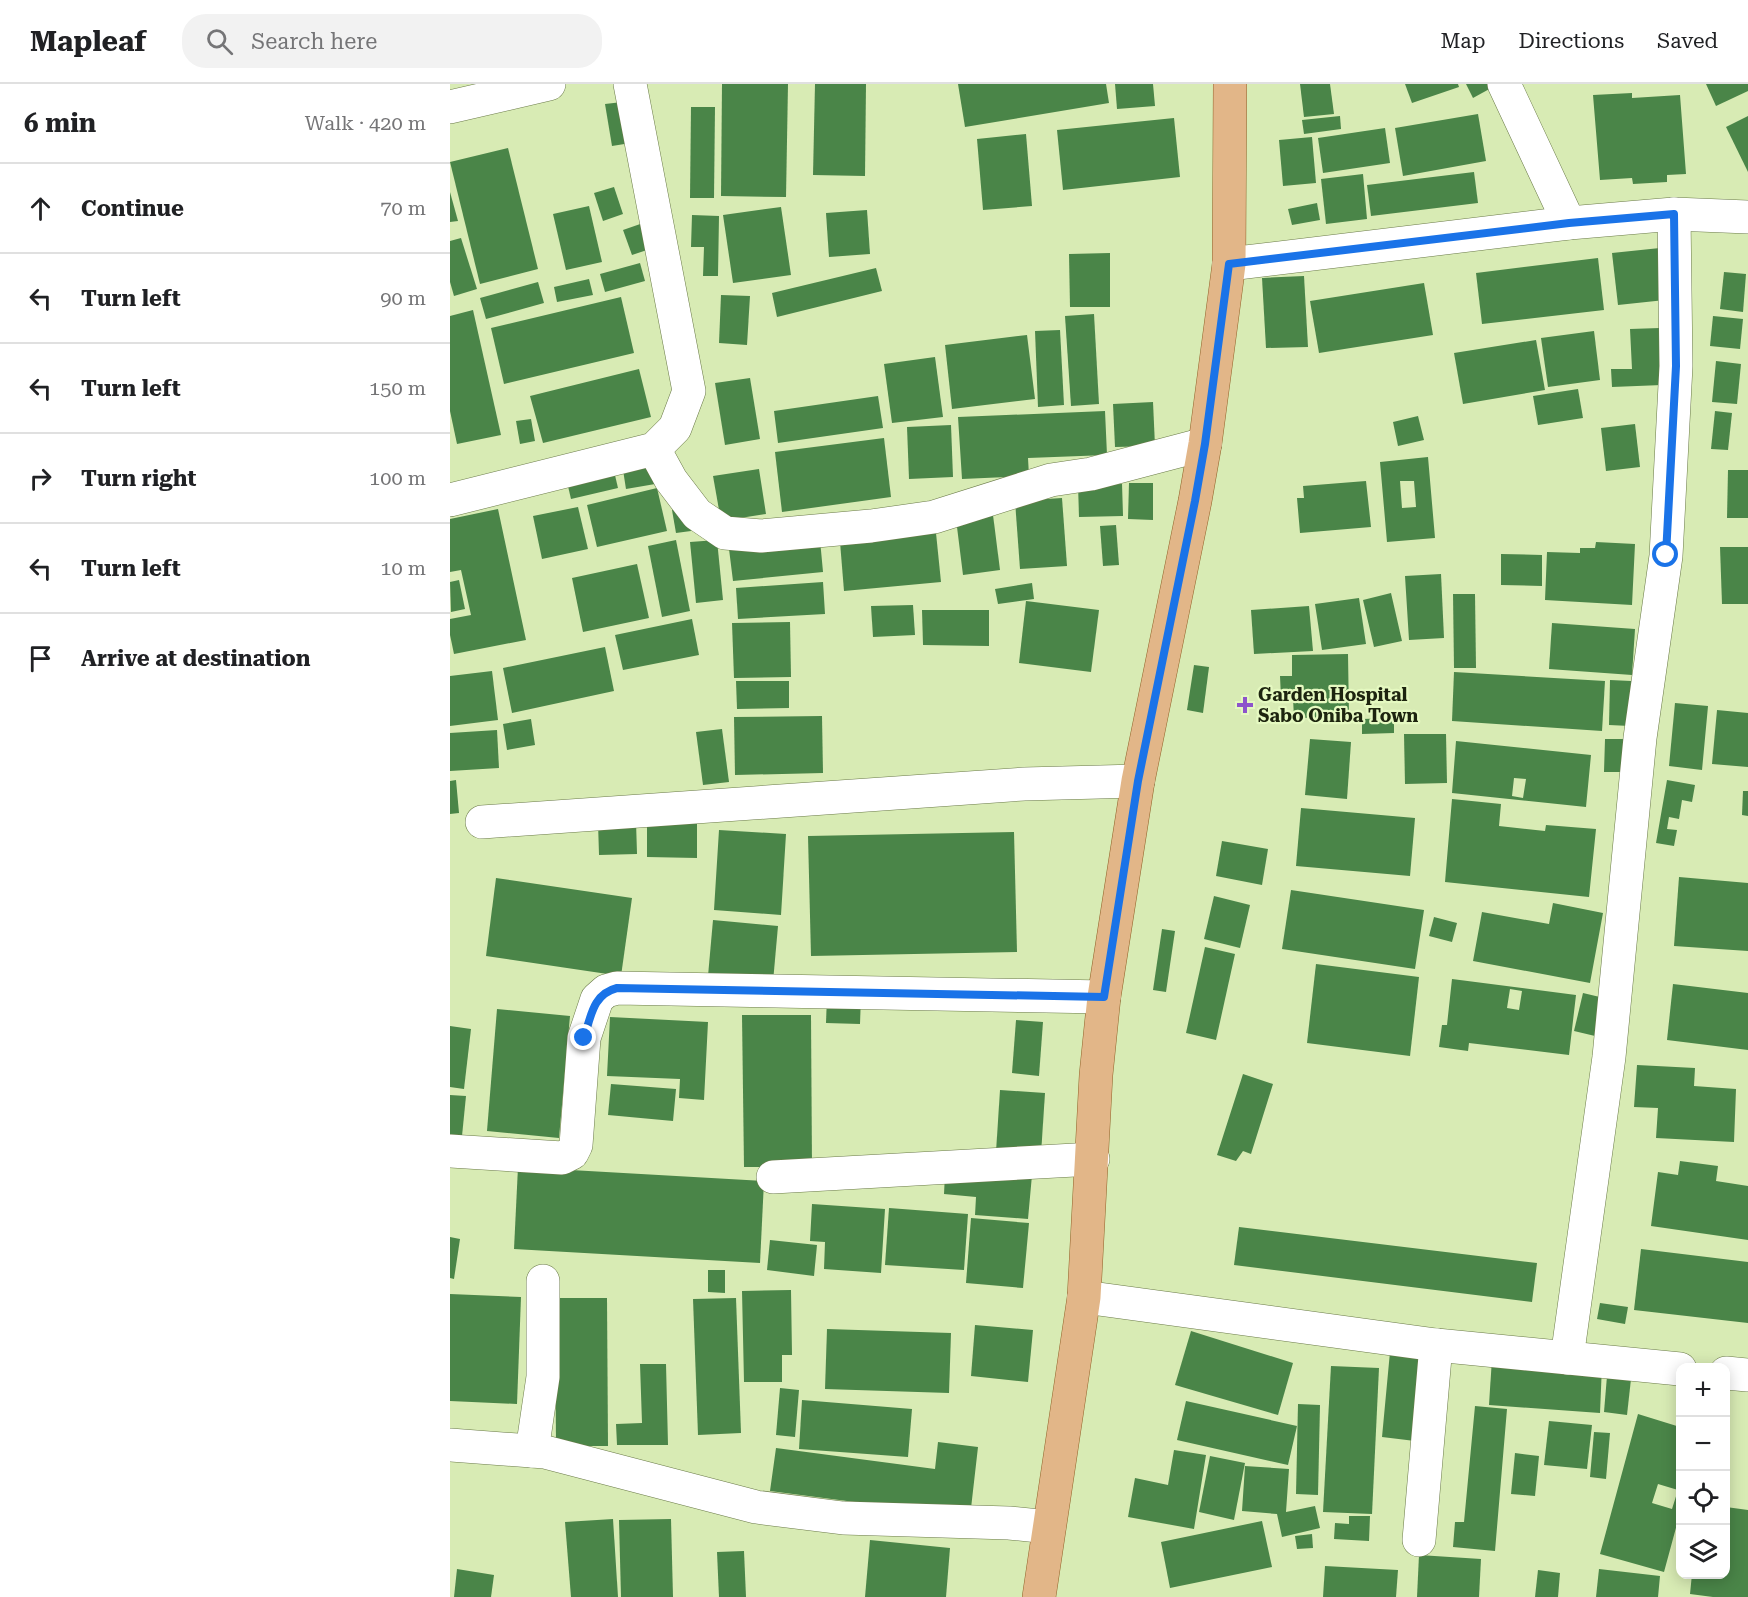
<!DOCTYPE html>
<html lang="en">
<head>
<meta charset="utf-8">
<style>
  :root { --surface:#fff; --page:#f2f2f2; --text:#202124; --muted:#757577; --line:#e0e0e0 }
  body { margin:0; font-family:"Roboto Serif",serif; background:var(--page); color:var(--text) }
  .controls { position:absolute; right:18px; bottom:18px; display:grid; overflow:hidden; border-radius:12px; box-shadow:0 3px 15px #0003 }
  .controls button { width:54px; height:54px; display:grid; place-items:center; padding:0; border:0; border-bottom:2px solid var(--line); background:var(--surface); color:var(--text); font:30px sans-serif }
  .stop { position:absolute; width:18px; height:18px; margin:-14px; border:4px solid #1a73e8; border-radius:50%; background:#fff }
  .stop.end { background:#1a73e8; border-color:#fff; box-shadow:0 2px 6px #0008 }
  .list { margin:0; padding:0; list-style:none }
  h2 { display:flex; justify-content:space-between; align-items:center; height:78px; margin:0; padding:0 24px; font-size:26px }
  h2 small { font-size:20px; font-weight:400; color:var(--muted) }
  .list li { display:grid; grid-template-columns:39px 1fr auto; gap:18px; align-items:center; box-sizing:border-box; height:90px; padding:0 24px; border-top:2px solid var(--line) }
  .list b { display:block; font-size:22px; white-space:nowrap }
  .list em { font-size:20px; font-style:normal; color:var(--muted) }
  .icon { flex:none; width:33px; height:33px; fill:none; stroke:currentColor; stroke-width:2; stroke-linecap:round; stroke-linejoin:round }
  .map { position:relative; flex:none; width:1298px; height:1513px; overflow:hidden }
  header { display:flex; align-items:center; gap:36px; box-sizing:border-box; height:84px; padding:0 30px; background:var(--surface); border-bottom:2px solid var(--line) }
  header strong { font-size:28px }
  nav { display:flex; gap:33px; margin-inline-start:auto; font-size:21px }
  .search { width:420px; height:54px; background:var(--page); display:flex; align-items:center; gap:15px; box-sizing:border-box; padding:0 21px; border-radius:24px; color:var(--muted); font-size:22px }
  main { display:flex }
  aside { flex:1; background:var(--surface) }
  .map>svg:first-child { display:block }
</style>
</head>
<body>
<header>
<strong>Mapleaf</strong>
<div class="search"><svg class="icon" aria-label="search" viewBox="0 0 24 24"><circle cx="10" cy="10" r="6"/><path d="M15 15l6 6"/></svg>Search here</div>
<nav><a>Map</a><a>Directions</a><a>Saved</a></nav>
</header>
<main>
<aside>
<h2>6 min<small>Walk · 420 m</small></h2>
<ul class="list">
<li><svg class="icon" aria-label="ahead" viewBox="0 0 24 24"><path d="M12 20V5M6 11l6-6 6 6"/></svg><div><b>Continue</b></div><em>70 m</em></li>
<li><svg class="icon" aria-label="left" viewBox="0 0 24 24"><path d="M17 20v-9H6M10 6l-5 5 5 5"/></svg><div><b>Turn left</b></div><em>90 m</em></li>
<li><svg class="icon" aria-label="left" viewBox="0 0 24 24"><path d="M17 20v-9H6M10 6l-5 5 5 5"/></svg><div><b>Turn left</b></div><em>150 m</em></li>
<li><svg class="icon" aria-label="right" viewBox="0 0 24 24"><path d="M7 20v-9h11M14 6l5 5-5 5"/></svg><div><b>Turn right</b></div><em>100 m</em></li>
<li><svg class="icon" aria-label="left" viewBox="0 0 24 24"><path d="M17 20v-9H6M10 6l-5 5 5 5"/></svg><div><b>Turn left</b></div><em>10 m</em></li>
<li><svg class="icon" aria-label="arrive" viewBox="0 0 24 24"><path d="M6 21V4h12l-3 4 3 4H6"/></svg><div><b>Arrive at destination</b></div></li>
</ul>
</aside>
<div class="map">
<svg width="1298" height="1513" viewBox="0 0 1298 1513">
  <rect width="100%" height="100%" fill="#d8ebb4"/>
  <g fill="#4a8548" fill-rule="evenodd">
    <polygon points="272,0 338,0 336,113 271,112"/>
    <polygon points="365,0 416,0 415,92 363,91"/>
    <polygon points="508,0 656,0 659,19 515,43"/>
    <polygon points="665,0 703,0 705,22 667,25"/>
    <polygon points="850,0 880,0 884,30 854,33"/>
    <polygon points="955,0 1008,0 1009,3 962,19"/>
    <polygon points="1016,0 1041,0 1043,3 1023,14"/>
    <polygon points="1256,0 1298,0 1298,7 1266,22"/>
    <polygon points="1182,9 1182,14 1230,11 1236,90 1217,91 1217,98 1183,100 1182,94 1150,96 1143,11"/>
    <polygon points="181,17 187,58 162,62 155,20"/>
    <polygon points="241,23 265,23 264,114 240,114"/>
    <polygon points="1028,30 1036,77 953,92 945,44"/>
    <polygon points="890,32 891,45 854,50 852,36"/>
    <polygon points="1298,32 1298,88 1276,43"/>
    <polygon points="724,34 730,93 613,106 607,46"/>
    <polygon points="935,44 940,79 873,89 868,54"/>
    <polygon points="576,50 582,122 533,126 527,55"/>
    <polygon points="862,53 866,99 833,102 829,56"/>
    <polygon points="58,64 88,185 30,200 0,78"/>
    <polygon points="1024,88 1028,119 921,132 917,101"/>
    <polygon points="913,90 917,135 876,140 871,95"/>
    <polygon points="164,103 173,130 153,137 144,109"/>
    <polygon points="0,108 8,137 0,138"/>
    <polygon points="867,119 870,136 842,141 838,125"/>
    <polygon points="139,122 152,178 116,186 103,130"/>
    <polygon points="331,123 341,191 283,199 273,131"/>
    <polygon points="417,126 420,170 379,173 376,129"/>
    <polygon points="242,131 269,132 268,192 253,192 254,163 241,163"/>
    <polygon points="196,138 206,163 182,171 173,146"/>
    <polygon points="11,154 27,205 4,212 0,198 0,157"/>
    <polygon points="1210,164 1215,216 1168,221 1162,169"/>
    <polygon points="660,169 660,223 620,223 619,170"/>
    <polygon points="1148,174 1154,226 1032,240 1026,189"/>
    <polygon points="190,179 195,197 155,208 150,190"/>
    <polygon points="426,184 432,207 327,233 322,209"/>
    <polygon points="1274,188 1296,190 1293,228 1270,225"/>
    <polygon points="854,192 858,263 816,264 812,194"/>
    <polygon points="139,195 143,211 107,218 104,203"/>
    <polygon points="88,198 94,219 36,235 30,214"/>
    <polygon points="974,199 983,251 869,269 860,217"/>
    <polygon points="271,211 300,212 297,261 269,259"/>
    <polygon points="171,213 184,269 54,300 41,244"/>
    <polygon points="23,226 51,351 7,360 0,327 0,232"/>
    <polygon points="644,230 649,320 621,322 615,232"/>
    <polygon points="1263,232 1293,235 1290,265 1260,262"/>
    <polygon points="1210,244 1212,301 1162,303 1161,285 1182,285 1180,245"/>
    <polygon points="610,246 614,321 588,323 585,247"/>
    <polygon points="1144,247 1150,296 1098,303 1091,254"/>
    <polygon points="577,251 585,315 502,325 495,261"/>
    <polygon points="1086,256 1095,306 1013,320 1004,269"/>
    <polygon points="485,273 493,333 442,339 434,280"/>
    <polygon points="1266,277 1291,280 1287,320 1262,318"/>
    <polygon points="189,285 201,333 93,359 80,312"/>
    <polygon points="300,294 310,355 275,361 265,299"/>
    <polygon points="1128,305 1133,334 1088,341 1083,312"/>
    <polygon points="428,312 433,344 328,359 324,327"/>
    <polygon points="703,318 705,362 665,363 663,320"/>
    <polygon points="655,327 657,371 578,374 579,392 512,395 508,333"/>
    <polygon points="1265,327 1282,329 1278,366 1261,365"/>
    <polygon points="968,332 974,356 948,362 943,338"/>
    <polygon points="81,335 85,357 70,360 66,337"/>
    <polygon points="1185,340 1190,383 1156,387 1151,344"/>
    <polygon points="501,341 503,393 459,395 457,343"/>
    <polygon points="434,354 441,413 332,428 325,368"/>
    <path d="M978,373L985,454L937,458L930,378ZM950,397H964L966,423L952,424Z"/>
    <polygon points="208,379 211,399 176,405 173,386"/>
    <polygon points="309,385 316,430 271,437 263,392"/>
    <polygon points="1278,386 1298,386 1298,434 1277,434"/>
    <polygon points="164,387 168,404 121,415 117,398"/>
    <polygon points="916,397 921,443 850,449 847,414 854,414 853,402"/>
    <polygon points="679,399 703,399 703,436 678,435"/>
    <polygon points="672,400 673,432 629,433 628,401"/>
    <polygon points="207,404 217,447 147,463 137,421"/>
    <polygon points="612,414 617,482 570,485 565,417"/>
    <polygon points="128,423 138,465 92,475 83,432"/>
    <polygon points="542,423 550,486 513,491 505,427"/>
    <polygon points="237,424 241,447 226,449 222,426"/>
    <polygon points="48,425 76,556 4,570 0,551 0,535 21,531 11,486 0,488 0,435"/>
    <polygon points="666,441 669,481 653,482 650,442"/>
    <polygon points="486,449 491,498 394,507 390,458"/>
    <polygon points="226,456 240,527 212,533 198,462"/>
    <polygon points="267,456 273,516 246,519 240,458"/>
    <polygon points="370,456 373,488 283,497 279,465"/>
    <polygon points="1146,458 1185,460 1182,521 1095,516 1097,468 1130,469 1130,464 1145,464"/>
    <polygon points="1270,463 1298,463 1298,520 1272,520"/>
    <polygon points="1051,470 1092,471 1092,502 1051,501"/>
    <polygon points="187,480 199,534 133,548 122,494"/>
    <polygon points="991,490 994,554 959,556 955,492"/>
    <polygon points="9,496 15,525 1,528 0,498"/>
    <polygon points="373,498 375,530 288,535 286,504"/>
    <polygon points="582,499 584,515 548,520 545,505"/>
    <polygon points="941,509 952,557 924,563 913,516"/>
    <polygon points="1003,510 1025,510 1026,584 1004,584"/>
    <polygon points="909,514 916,560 872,566 865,520"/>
    <polygon points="576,517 649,526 641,588 569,579"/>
    <polygon points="463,521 465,551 423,553 421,522"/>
    <polygon points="859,522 863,567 804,570 801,526"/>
    <polygon points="472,526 539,526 539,562 473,561"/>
    <polygon points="242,535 249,571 173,586 165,551"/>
    <polygon points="340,538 341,593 284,594 282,539"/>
    <polygon points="1102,539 1185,545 1182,591 1099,585"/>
    <polygon points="155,563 164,607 62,629 53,584"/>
    <polygon points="898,570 899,633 844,634 843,614 831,614 830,592 842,592 842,571"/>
    <polygon points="744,581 759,583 753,629 737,626"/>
    <polygon points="42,587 48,636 0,642 0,592"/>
    <polygon points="1004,588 1155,597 1152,647 1002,637"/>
    <polygon points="1160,596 1181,597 1180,642 1159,641"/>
    <polygon points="286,597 339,597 339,624 287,625"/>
    <polygon points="1225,619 1258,622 1252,686 1219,682"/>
    <polygon points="1267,626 1298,629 1298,683 1262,680"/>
    <polygon points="372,632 373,689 285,691 284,633"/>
    <polygon points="944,634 944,649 912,650 912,635"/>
    <polygon points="81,635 85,661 57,666 53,640"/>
    <polygon points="272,645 279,698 253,701 246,648"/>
    <polygon points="47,646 49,684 0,687 0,649"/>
    <polygon points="954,650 996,650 997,699 955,700"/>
    <polygon points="860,655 901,658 897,715 855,711"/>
    <polygon points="1155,655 1176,655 1176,688 1154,688"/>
    <path d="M1006,657L1141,671L1136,723L1002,709ZM1064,694L1076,695L1073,714L1062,712Z"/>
    <polygon points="6,696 9,729 0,730 0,697"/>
    <polygon points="1217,696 1245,701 1242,718 1232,716 1229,735 1219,733 1217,745 1227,746 1224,762 1206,759"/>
    <polygon points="1293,707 1298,707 1298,732 1292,731"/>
    <polygon points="1002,715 1051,720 1049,742 1095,747 1096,741 1146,745 1139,813 995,798"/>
    <polygon points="851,724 965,734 960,792 846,782"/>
    <polygon points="197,730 247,731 247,774 197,773"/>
    <polygon points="186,738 187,770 149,771 148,739"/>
    <polygon points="269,746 336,750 331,831 264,826"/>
    <polygon points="564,748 567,868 361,872 358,752"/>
    <polygon points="772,757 818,765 812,801 766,792"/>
    <polygon points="1229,793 1298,799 1298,867 1224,862"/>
    <polygon points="46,794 182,814 171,892 36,872"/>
    <polygon points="841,806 974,826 965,885 832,865"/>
    <polygon points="764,812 800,821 790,864 754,855"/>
    <polygon points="1103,819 1153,829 1140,899 1023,877 1032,828 1099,840"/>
    <polygon points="984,833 1007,839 1002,858 979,852"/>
    <polygon points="263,836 328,842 323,898 258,892"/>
    <polygon points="712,845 725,847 716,908 703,906"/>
    <polygon points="755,863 785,870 766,956 736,949"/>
    <polygon points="866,880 969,893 960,972 857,959"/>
    <path d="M1002,895L1126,911L1119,971L1019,959L1018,967L989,963L992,941H997ZM1060,905L1072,907L1069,926L1057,924Z"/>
    <polygon points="1223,900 1298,909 1298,966 1217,956"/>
    <polygon points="1133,909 1154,914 1145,952 1124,947"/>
    <polygon points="377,912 411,912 410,940 376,939"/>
    <polygon points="47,925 120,932 109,1054 37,1047"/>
    <polygon points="292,931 361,931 362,1083 294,1083"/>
    <polygon points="160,933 258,938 254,1016 229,1014 230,995 157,992"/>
    <polygon points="566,936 593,938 589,992 562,989"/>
    <polygon points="0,942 21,945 14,1005 0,1003"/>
    <polygon points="1187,981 1245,984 1244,1002 1286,1005 1284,1058 1206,1054 1208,1024 1184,1023"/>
    <polygon points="793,990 823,1000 801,1070 793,1067 786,1077 767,1071"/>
    <polygon points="161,1000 226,1005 223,1037 158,1031"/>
    <polygon points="550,1006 595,1009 591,1070 546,1068"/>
    <polygon points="0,1011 16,1012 11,1062 0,1061"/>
    <polygon points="1230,1077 1268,1082 1266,1097 1298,1102 1298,1156 1201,1142 1208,1088 1228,1091"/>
    <polygon points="68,1083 314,1097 310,1179 64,1165"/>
    <polygon points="495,1090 582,1091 578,1135 525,1131 526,1113 494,1110"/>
    <polygon points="362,1120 435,1125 431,1189 374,1185 375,1158 360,1157"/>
    <polygon points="439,1124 518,1130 514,1186 435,1181"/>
    <polygon points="521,1134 579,1139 573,1204 516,1199"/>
    <polygon points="789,1143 1087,1179 1082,1218 784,1181"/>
    <polygon points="0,1153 10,1155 4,1195 0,1194"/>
    <polygon points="320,1156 367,1161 364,1192 317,1186"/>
    <polygon points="1191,1165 1298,1178 1298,1239 1184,1226"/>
    <polygon points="258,1186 275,1186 275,1209 258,1208"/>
    <polygon points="341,1206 342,1271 332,1271 332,1298 294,1298 292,1207"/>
    <polygon points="0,1210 71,1213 67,1320 0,1317"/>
    <polygon points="105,1214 157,1214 158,1362 106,1362"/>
    <polygon points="286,1214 291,1349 248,1351 243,1215"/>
    <polygon points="1150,1219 1178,1223 1175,1240 1147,1235"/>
    <polygon points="525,1241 583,1246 578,1298 521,1292"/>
    <polygon points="377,1245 501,1249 499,1309 375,1305"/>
    <polygon points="741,1247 843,1279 828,1331 725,1301"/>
    <polygon points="940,1268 974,1271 965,1357 932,1353"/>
    <polygon points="1042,1274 1152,1281 1150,1329 1039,1321"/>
    <polygon points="190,1280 216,1280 218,1361 167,1361 166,1340 192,1339"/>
    <polygon points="881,1282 929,1284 922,1430 873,1428"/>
    <polygon points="1157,1292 1181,1295 1177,1331 1154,1328"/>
    <polygon points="330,1304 349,1306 345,1353 326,1351"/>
    <polygon points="352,1316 462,1325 458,1373 349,1365"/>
    <polygon points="736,1317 847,1342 838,1381 727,1356"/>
    <polygon points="848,1320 870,1321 868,1411 846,1410"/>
    <polygon points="1025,1322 1057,1325 1045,1467 1003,1463 1005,1438 1014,1438"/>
    <path d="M1188,1330L1230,1343V1429L1214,1488L1150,1470ZM1208,1400L1228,1406L1222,1425L1202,1419Z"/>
    <polygon points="1099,1337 1142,1341 1137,1385 1094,1381"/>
    <polygon points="1144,1348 1160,1349 1156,1395 1140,1393"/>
    <polygon points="488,1358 528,1363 520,1433 320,1407 326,1364 485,1385"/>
    <polygon points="724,1366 756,1371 744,1445 678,1433 685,1394 718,1401"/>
    <polygon points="1065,1369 1089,1372 1085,1412 1061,1410"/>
    <polygon points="760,1372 795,1379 784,1436 749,1428"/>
    <polygon points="795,1382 839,1385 836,1428 865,1422 870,1444 832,1453 827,1430 792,1427"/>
    <polygon points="1276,1423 1298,1426 1298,1513 1263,1513 1240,1510 1242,1490 1276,1490"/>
    <polygon points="899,1432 920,1432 919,1457 884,1455 885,1439 899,1440"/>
    <polygon points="163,1435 168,1513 121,1513 115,1438"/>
    <polygon points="221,1435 223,1513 171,1513 169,1436"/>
    <polygon points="812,1437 822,1483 720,1504 711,1458"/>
    <polygon points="862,1450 863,1464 847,1465 845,1452"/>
    <polygon points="420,1456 500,1464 496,1513 415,1513"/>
    <polygon points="294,1467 296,1513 269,1513 267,1468"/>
    <polygon points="969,1471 1031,1475 1029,1513 967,1513"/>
    <polygon points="875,1482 948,1486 946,1513 873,1513"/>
    <polygon points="7,1485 44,1491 41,1513 4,1513"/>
    <polygon points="1149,1485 1210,1492 1208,1513 1146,1513"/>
    <polygon points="1088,1486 1110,1489 1108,1513 1085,1513"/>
  </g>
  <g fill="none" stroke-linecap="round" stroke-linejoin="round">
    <g stroke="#6b7b49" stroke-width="34">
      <g id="minor">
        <polyline points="1054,0 1119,139"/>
        <polyline points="0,23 99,0"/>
        <polyline points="779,180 1119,139 1224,130 1298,133"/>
        <polyline points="204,365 221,396 247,430 275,449 311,452 421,442 484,433 601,396 641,390 755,360"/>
        <polyline points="0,416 204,365 225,344 239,307 180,0"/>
        <polyline points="32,738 574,700 688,697"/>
        <polyline points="0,1067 112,1074 122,1069 126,1061 134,954 147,915 156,907 167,904 654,913"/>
        <polyline points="323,1093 643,1075"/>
        <polyline points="634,1213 986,1261 1230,1285"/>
        <polyline points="1117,1274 1159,973 1190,654 1216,472 1226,282 1224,130"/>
        <polyline points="1276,1289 1298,1291"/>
        <polyline points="0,1361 95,1368 306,1423 393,1434 559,1439 599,1443"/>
        <polyline points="82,1367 93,1293 93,1197"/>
        <polyline points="969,1456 986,1261"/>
      </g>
    </g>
    <g stroke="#91632a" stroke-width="34">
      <polyline id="major" points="589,1513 634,1213 646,991 654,913 688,697 745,417 755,360 779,180 780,0"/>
    </g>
    <use href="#minor" stroke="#fff" stroke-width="33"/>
    <use href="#major" stroke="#e2b688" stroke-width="33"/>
  </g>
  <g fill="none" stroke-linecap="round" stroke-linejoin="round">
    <path stroke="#1a73e8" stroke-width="8" d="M134,954C141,932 143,910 167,904L654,913L688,697L745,417L755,360L779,180L1119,139L1224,130L1226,282L1216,471"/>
  </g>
  <path fill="#8d54cb" stroke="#e5f9c1" stroke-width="2" d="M792 612h6v6h6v6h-6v6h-6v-6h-6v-6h6z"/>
  <g text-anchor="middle" stroke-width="4.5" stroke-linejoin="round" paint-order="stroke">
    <g font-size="18" font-weight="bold" fill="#1d240f" stroke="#e5f9c1" text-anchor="start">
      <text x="808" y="617">Garden Hospital<tspan x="808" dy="21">Sabo Oniba Town</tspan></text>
    </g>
  </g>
</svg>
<div class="controls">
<button>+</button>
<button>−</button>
<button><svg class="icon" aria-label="locate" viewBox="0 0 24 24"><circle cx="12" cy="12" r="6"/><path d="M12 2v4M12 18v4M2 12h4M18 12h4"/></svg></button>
<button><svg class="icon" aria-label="layers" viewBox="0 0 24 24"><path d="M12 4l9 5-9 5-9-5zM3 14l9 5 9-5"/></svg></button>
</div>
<div class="stop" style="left:1216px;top:471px"></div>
<div class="stop end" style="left:134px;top:954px"></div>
</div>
</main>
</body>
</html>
